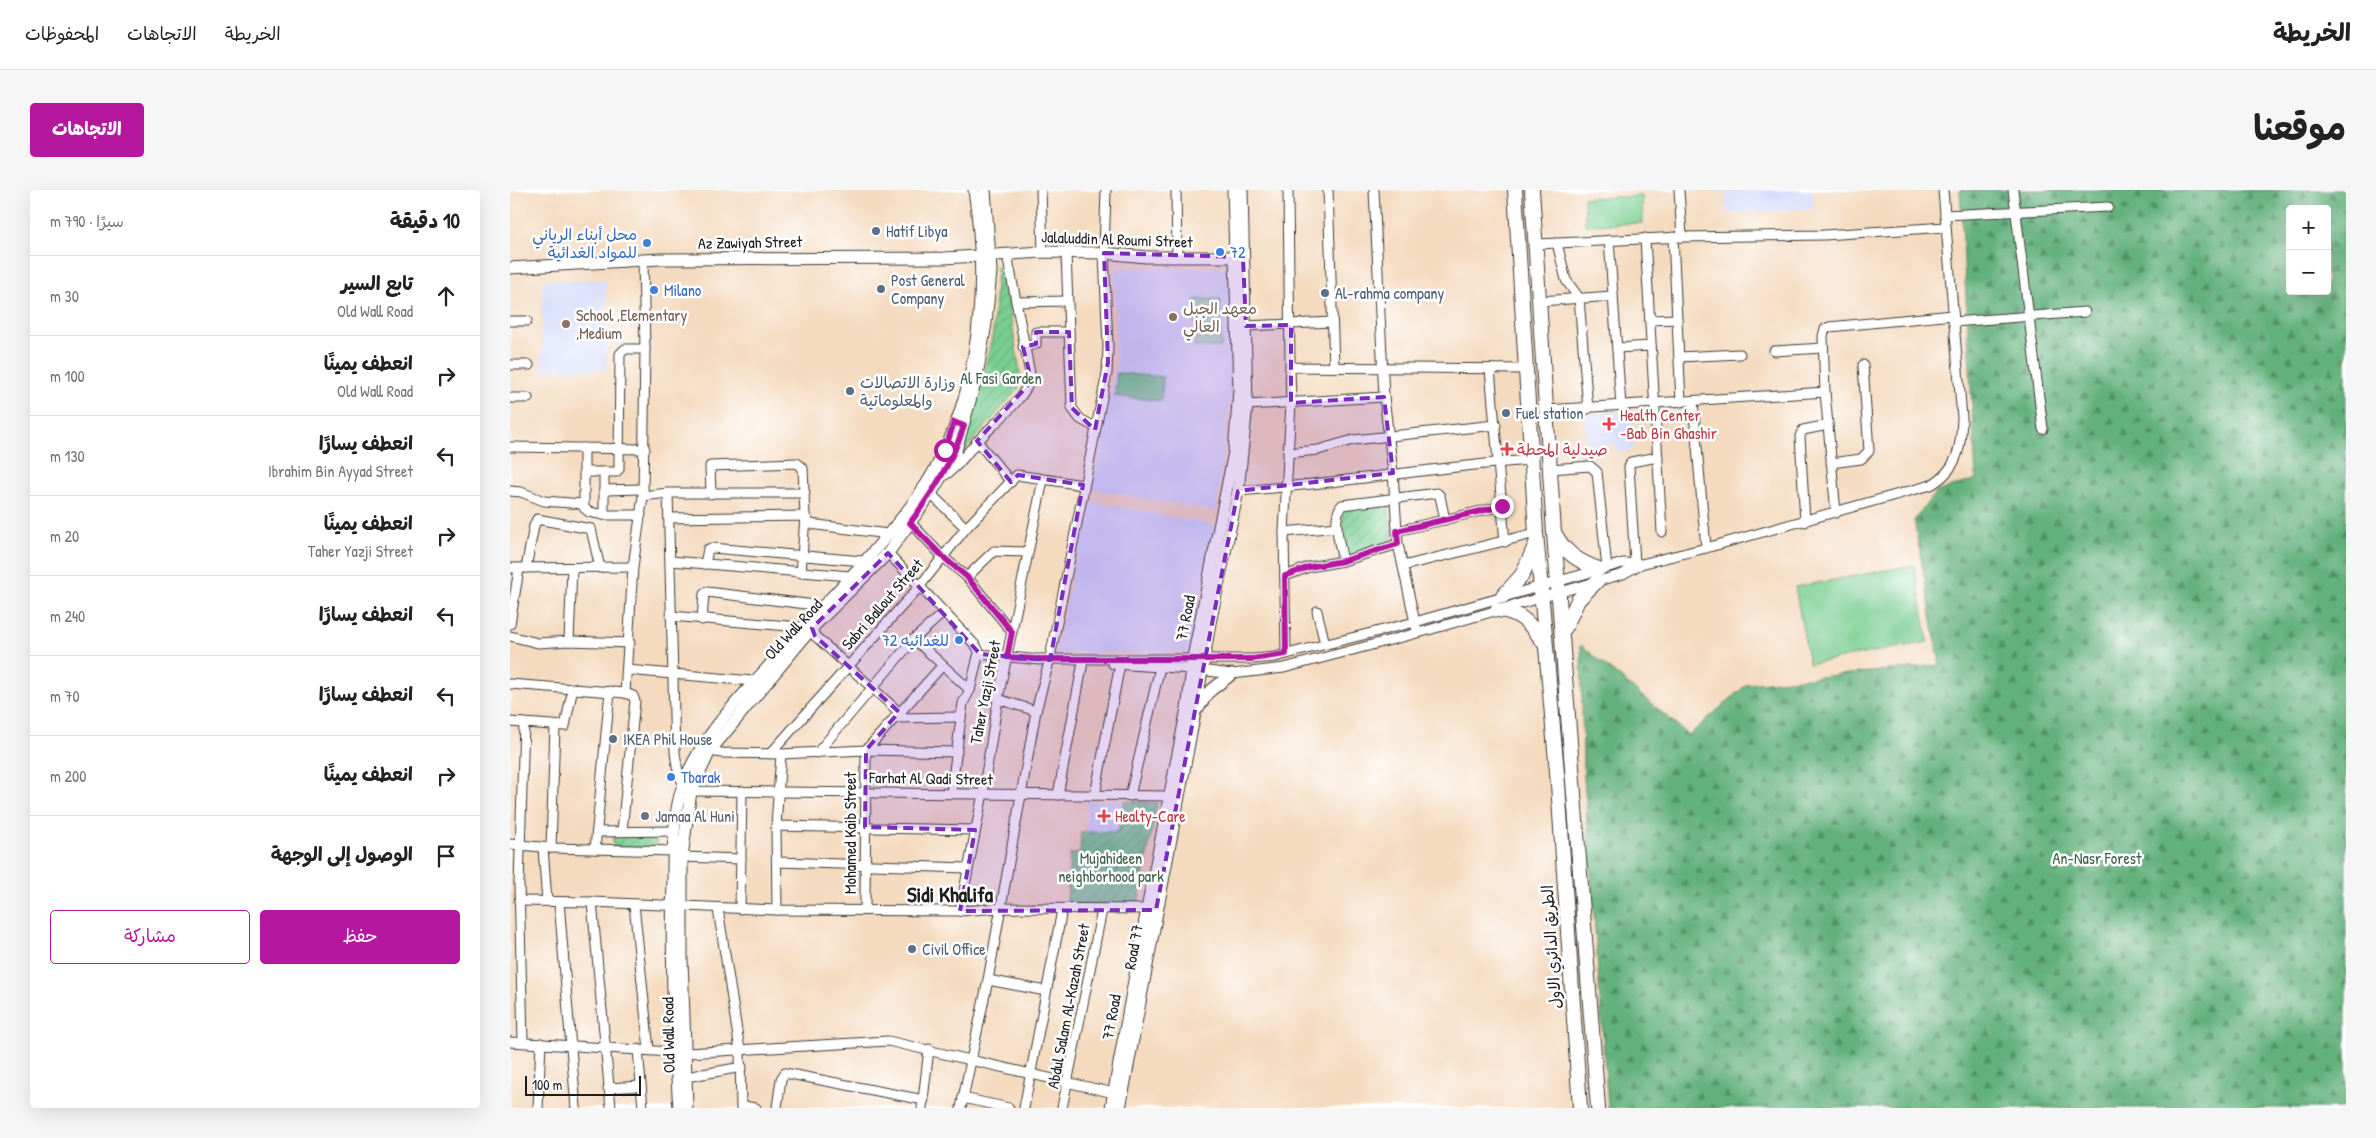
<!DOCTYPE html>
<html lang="ar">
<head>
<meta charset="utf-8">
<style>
  :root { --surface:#fff; --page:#f6f6f6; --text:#222; --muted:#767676; --line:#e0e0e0; --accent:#b5179e }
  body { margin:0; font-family:"Patrick Hand","Playpen Sans Arabic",sans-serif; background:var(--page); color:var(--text); direction:rtl }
  .controls { position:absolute; right:15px; top:15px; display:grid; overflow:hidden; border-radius:5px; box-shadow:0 5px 20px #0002 }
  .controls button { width:45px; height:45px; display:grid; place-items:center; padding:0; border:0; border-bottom:1px solid var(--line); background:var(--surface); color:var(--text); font:25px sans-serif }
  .scale { position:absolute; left:15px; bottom:12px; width:116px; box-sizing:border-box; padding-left:5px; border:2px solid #1c1c1c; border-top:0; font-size:14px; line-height:18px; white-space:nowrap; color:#1c1c1c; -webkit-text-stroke:4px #fff; paint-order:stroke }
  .stop { position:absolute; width:15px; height:15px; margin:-11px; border:4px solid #b5179e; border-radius:50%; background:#fff }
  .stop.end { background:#b5179e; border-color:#fff; box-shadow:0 1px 5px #0008 }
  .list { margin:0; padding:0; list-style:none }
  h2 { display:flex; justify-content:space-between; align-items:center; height:65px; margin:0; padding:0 20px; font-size:21px }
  h2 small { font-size:16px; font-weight:400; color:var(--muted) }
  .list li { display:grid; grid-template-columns:32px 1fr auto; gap:15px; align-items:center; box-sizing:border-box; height:80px; padding:0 20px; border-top:1px solid var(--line) }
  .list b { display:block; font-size:19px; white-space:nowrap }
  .list p { margin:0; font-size:16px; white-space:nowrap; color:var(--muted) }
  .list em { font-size:16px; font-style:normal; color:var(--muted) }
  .actions { display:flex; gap:10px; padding:15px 20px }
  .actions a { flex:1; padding:11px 0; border:1px solid var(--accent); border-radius:5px; text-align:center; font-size:18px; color:var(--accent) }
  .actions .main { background:var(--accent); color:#fff }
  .icon { flex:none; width:28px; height:28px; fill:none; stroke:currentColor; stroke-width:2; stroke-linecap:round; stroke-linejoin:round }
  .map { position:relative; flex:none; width:1836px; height:918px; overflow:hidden; direction:ltr; border-radius:5px }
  header { display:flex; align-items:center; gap:30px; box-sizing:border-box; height:70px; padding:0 25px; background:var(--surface); border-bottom:1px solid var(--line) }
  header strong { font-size:24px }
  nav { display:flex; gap:28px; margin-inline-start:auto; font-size:18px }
  .intro { display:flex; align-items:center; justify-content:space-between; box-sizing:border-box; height:120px; padding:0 30px }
  h1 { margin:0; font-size:35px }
  .button { padding:12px 22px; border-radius:5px; background:var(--accent); color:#fff; font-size:18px; font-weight:700 }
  main { display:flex; gap:30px; padding:0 30px }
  aside { flex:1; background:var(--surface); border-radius:5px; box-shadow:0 5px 20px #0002 }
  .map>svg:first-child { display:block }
</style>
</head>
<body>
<header>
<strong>الخريطة</strong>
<nav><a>الخريطة</a><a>الاتجاهات</a><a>المحفوظات</a></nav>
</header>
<div class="intro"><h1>موقعنا</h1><a class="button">الاتجاهات</a></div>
<main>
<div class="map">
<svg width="1836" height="918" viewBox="0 0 1836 918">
  <defs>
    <pattern id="forest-firs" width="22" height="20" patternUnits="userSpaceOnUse" patternTransform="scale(1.25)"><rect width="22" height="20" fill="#62b17b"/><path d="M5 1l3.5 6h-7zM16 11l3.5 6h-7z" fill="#508f64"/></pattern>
    <pattern id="garden-furrows" width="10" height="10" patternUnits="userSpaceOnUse" patternTransform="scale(1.25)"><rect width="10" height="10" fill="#79ce91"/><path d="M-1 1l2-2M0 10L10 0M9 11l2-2" fill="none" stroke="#68b07c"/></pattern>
  </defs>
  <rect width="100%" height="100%" fill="#fff"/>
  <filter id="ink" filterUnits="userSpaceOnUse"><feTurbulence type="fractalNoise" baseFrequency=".02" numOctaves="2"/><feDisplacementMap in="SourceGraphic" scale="10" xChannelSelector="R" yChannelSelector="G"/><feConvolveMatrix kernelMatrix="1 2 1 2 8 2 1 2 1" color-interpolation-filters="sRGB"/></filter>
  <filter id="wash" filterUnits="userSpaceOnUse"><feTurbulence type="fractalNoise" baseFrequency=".0096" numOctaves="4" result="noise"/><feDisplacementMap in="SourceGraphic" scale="20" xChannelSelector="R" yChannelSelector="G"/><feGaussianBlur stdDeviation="1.12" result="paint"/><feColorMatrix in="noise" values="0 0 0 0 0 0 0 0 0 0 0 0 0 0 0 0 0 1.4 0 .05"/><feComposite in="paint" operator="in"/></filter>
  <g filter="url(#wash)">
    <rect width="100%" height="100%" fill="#f4dabe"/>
    <g fill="#d1d9f9">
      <polygon points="1215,0 1303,0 1303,19 1217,23"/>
      <polygon points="605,78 719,78 722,187 706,321 582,299 606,176"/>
      <polygon points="96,90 96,180 32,180 32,91"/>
      <polygon points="1120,220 1124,260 1107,262 1106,254 1077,257 1074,225"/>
      <polygon points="578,311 705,335 680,462 546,463"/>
      <polygon points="577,611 615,611 608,642 576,642"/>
    </g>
    <path fill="url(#forest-firs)" stroke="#3f664c" fill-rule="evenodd" d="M1450,0H1836V918H1098L1073,575L1071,455L1179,545L1237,494L1430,475L1404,330L1426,302L1466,289ZM1780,19H1817V101H1780Z"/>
    <g fill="#79ce91" stroke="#4a7556">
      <polygon points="1132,6 1133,33 1075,35 1074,8"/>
      <rect x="685" y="109" width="26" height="48"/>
      <polygon points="607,183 653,187 651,211 605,206"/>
      <polygon points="1404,375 1418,452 1299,474 1285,397"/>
    </g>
    <g fill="url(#garden-furrows)" stroke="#4a7556">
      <polygon points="492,74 512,194 444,273 467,211 483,143 487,77"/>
      <polygon points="878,312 884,353 836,368 832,320"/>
      <polygon points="615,611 647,613 628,713 557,715 560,664 570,664 571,642 608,642"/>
      <rect x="103" y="643" width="43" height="14"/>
    </g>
  </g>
  <g filter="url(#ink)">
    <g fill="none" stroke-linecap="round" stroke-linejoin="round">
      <g stroke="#3c3834" stroke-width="11">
        <g id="minor">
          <polyline points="531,0 533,62"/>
          <polyline points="666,0 667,67"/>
          <polyline points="778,0 780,177 1017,179"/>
          <polyline points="818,0 824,177"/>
          <polyline points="864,0 874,207 883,283 888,354 906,437"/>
          <polyline points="1169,0 1172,47"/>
          <polyline points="1503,0 1533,239"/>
          <polyline points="1435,25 1598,17"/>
          <polyline points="1163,47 1171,212"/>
          <polyline points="1135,48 1152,342"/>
          <polyline points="1099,50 1111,216"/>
          <polyline points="1047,53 1056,90 1069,108 1078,219"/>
          <polyline points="1027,54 1172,47 1314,45 1436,37"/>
          <polyline points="556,63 562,218 570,229 585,237"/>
          <polyline points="1030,111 1103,106"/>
          <polyline points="506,112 557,111"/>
          <polyline points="1140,130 1167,129"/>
          <polyline points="0,131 17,131"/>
          <polyline points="1443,132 1575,122"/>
          <polyline points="736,136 822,132"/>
          <polyline points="513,157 526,154 526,142 559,142"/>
          <polyline points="1107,158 1141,156"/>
          <polyline points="1264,161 1313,158"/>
          <polyline points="1169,167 1230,164"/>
          <polyline points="0,175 19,175"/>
          <polyline points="980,179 995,352"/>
          <polyline points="0,208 18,208"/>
          <polyline points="1183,212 1196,358"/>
          <polyline points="737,215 874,207"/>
          <polyline points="1037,220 1315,202"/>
          <polyline points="467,251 501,292"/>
          <polyline points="0,257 135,259"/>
          <polyline points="74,258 74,318 79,322 94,325"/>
          <polyline points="778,263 808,260 843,250 986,235"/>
          <polyline points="1321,273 1351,269 1359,261 1353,175"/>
          <polyline points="1041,279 1080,276 1087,282 1097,378"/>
          <polyline points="74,282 106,282 109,279 110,164 115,159 135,159"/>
          <polyline points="94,282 94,325 131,325"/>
          <path d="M432,287C448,278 456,263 468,251C486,231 510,214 521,189L497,64"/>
          <polyline points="94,300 133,299"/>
          <polyline points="0,301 11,302 34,311 73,314"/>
          <path d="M728,301C826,294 923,277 1021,270"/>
          <path d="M158,303L165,562C167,578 168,591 181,601L660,606"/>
          <polyline points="201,304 200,276 287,273 293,278 295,326 291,383"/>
          <polyline points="421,304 456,338"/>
          <polyline points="133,306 158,303 295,303"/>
          <polyline points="1326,323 1315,202 1313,146 1315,139 1319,137 1443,125"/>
          <polyline points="159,328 295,326 300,334 378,344"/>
          <polyline points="1295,332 1290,246 1293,240 1318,235"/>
          <polyline points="401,333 432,366 457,387 502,442"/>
          <polyline points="887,341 992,316"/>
          <polyline points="774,342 827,337"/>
          <polyline points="378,363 467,457 469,462 460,500 453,513 441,603"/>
          <polyline points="161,371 340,386"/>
          <path d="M833,371C830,355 821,328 832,315L927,303L930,306L935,330"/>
          <polyline points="1125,373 1119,277 1121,272 1148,267"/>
          <polyline points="195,374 198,359 202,358 353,371"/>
          <polyline points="893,376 1026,343"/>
          <polyline points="0,378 123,377"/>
          <polyline points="16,378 24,336 27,329 81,339 90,378"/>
          <polyline points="775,386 799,377 833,371 888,354"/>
          <polyline points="457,387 484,361 518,362"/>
          <polyline points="807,421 815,454"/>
          <polyline points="161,426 302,438 305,446 391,524"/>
          <polyline points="192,430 194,404 197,402 313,416"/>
          <polyline points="0,434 9,379"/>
          <polyline points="0,446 28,453 59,451 120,453"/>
          <polyline points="404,449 460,500"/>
          <polyline points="59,451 62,378"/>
          <polyline points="469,464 530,470"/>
          <polyline points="776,464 774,342 781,213 780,177"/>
          <path d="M525,469H742L765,467L905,432L1113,373L1131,374L1196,358L1421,295C1448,279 1451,258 1452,228L1433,0"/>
          <polyline points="603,474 682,479 722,484 774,478 915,441 1113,384 1131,374"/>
          <polyline points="117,480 243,491"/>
          <polyline points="0,494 115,503 123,506 125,511 112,641"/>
          <polyline points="115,503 123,377 133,306 135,159 133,70"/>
          <polyline points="488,509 526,521"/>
          <polyline points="384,528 451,527"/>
          <polyline points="0,532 55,536 63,498"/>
          <polyline points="200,561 212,563 271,564 356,560 447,562"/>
          <polyline points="261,563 409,397 456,338 507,285 573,295"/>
          <polyline points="307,563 404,449 433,423"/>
          <polyline points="548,605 573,472"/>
          <polyline points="585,605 610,474"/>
          <polyline points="620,606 650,477"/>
          <polyline points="266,636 465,640"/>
          <polyline points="87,642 165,641"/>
          <polyline points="0,654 41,658 163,661"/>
          <polyline points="33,658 37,711"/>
          <polyline points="41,658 45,536"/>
          <polyline points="85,659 100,501"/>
          <polyline points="172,667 231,669"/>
          <polyline points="267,672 458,678"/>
          <polyline points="9,711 82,712 267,720 450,721 490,718 641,719"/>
          <polyline points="49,712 66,918"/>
          <polyline points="82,712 101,918"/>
          <polyline points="124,714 139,860"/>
          <polyline points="208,719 230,860 231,918"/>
          <polyline points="230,719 232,601"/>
          <polyline points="267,720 266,636 271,564"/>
          <polyline points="355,720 356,560 432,476"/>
          <polyline points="450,721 473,603 488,509 533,290"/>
          <polyline points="478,790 536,801"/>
          <polyline points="0,852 177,863 378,851 604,903"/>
          <polyline points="13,852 9,694 14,533"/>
          <polyline points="128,859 133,918"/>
          <polyline points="176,887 232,877"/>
          <polyline points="98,898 131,896"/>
          <polyline points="453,908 499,918"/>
          <polyline points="232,916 246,918"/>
          <polyline points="28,918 31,853"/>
          <polyline points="267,918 271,889 275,883 414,910"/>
          <polyline points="412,918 419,859"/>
          <polyline points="451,918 478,790 526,521 540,468 597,183 598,156 594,63 596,0"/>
          <polyline points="514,918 552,720"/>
          <polyline points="552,918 592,720"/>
        </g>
      </g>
      <g stroke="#3c3834" stroke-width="13">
        <g id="major">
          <polyline points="0,78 150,69 434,68 533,62 594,63 636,67 732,67"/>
          <polyline points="688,518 700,501 722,484"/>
          <path d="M169,918C163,842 161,765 163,688C163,658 163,621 174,592C194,541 236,503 271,462C316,411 366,364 406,309C469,223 480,103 464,0"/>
          <polyline points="177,918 172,768 172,667 181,601 200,561 302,438 378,363 421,304 445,264 467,186 476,133 481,81 475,0"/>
          <polyline points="601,918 637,719 678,513 683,468 724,262 729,200 723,0"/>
          <polyline points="610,918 685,522 700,433 728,301 737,215 732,0"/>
        </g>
      </g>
      <g stroke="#3c3834" stroke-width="16">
        <g id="highway">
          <polyline points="1005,0 1026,343 1048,594 1070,918"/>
          <polyline points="1022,0 1044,343 1088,918"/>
          <path d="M1045,344C1055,363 1069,372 1089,379"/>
          <polyline points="993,406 1012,385 1026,354"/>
          <path d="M987,420C1011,421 1022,436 1035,454"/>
          <polyline points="1055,438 1068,410 1087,391"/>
        </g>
      </g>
      <use href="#minor" stroke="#fff" stroke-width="9"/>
      <use href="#major" stroke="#fff" stroke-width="11"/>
      <use href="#highway" stroke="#fff" stroke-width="14"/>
    </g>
  </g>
  <g fill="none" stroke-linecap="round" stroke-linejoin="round" filter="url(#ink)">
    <path stroke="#b5179e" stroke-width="6" d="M435,260L444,232L454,236C442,272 423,302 400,333L432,366L457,387L502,442L497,467L525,469H742L776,464L775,386L799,377L833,371L888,354L887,341L992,316"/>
  </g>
  <path fill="#7b2cbf" fill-opacity="0.2" stroke="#7b2cbf" stroke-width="4" stroke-dasharray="10 6" stroke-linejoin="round" d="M594,63L733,67L736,136L781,135V213L874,207L883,283L728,301L646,720L450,721L465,640L355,637L356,560L389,522L305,446L302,438L378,363L470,464L540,470L573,295L508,285L501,292L467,251L518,195L521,189L513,157L526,154V142H559L562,218L585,240L598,172Z"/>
  <g fill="#5c6f8a" stroke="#fff" stroke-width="2">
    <circle cx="366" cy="41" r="5"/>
    <circle cx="371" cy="99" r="5"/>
    <circle cx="815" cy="103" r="5"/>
    <circle cx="340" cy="201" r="5"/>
    <circle cx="996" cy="223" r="5"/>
    <circle cx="103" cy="549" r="5"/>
    <circle cx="402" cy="759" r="5"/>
  </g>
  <g fill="#3f7fe0" stroke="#fff" stroke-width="2">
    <circle cx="137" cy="53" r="5"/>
    <circle cx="710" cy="62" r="5"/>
    <circle cx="144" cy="100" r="5"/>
    <circle cx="449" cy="450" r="5"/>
    <circle cx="161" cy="587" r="5"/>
  </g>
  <g fill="#8d6e63" stroke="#fff" stroke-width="2">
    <circle cx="663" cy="127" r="5"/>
    <circle cx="56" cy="134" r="5"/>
  </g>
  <g fill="#e0444e" stroke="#fff" stroke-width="2">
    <path d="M1096.5 226.5h5v5h5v5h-5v5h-5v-5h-5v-5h5z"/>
    <path d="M994.5 251.5h5v5h5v5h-5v5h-5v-5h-5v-5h5z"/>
    <path d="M591.5 618.5h5v5h5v5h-5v5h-5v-5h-5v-5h5z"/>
  </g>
  <circle fill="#6b7280" stroke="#fff" stroke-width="2" cx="135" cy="626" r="5"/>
  <g text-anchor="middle" stroke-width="5" stroke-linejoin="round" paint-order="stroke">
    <g font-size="16" fill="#4e5e75" stroke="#fff" text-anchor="start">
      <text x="376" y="47">Hatif Libya</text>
      <text x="381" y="96">Post General<tspan x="381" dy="18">Company</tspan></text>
      <text x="825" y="109">Al-rahma company</text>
      <text x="350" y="198">وزارة الاتصالات<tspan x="350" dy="18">والمعلوماتية</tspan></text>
      <text x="1006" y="229">Fuel station</text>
      <text x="113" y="555">IKEA Phil House</text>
      <text x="412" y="765">Civil Office</text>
    </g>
    <g font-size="16" fill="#366cbe" stroke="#fff" text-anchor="start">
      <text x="127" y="50" text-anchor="end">محل أبناء الرياني<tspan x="127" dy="18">للمواد الغدائية</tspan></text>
      <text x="720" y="68">72</text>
      <text x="154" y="106">Milano</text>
      <text x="439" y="456" text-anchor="end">72 للغدائيه</text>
      <text x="171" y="593">Tbarak</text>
    </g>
    <g font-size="16" fill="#1c1c1c" stroke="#fff">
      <text transform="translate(607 49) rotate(2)" y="6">Jalaluddin Al Roumi Street</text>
      <text transform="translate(240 52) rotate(-1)" y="6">Az Zawiyah Street</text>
      <text transform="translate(372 414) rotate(-49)" y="6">Sabri Ballout Street</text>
      <text transform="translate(675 428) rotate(-79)" y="6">77 Road</text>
      <text transform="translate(283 439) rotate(-47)" y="6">Old Wall Road</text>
      <text transform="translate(475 502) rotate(-79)" y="6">Taher Yazji Street</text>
      <text transform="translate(421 588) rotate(1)" y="6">Farhat Al Qadi Street</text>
      <text transform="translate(340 643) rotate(-90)" y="6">Mohamed Kaib Street</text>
      <text transform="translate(623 757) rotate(-80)" y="6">Road 77</text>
      <text transform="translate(1041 757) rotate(-94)" y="6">الطريق الدائري الاول</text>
      <text transform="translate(558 816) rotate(-79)" y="6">Abdul Salam Al-Kazah Street</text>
      <text transform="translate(601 827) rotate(-80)" y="6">77 Road</text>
      <text transform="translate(158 845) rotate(-91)" y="6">Old Wall Road</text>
    </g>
    <g font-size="16" fill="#785e54" stroke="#fff" text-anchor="start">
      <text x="673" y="124">معهد الجبل<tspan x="673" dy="18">العالي</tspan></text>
      <text x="66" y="131">School ,Elementary<tspan x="66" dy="18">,Medium</tspan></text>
    </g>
    <g font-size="16" fill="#41634b" stroke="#fff">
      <text x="491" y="194">Al Fasi Garden</text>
      <text x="601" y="674">Mujahideen<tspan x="601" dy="18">neighborhood park</tspan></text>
      <text x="1587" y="674">An-Nasr Forest</text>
    </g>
    <g font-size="16" fill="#be3a42" stroke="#fff" text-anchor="start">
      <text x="1110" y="231">Health Center<tspan x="1110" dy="18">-Bab Bin Ghashir</tspan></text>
      <text x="1007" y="265">صيدلية المحطة</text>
      <text x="605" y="632">Healty-Care</text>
    </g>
    <g font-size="16" fill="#5b616d" stroke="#fff" text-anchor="start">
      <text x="145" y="632">Jamaa Al Huni</text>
    </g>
    <g font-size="21" font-weight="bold" fill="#1c1c1c" stroke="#fff">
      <text x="440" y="712">Sidi Khalifa</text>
    </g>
  </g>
</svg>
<div class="controls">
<button>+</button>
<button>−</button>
</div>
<div class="scale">100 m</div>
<div class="stop" style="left:435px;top:260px"></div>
<div class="stop end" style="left:992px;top:316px"></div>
</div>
<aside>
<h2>10 دقيقة<small>سيرًا · 790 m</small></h2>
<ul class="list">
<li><svg class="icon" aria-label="ahead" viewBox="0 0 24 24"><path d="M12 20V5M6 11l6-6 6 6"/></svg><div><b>تابع السير</b><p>Old Wall Road</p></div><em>30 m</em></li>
<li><svg class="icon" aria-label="right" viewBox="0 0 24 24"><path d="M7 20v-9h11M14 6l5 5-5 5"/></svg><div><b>انعطف يمينًا</b><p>Old Wall Road</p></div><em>100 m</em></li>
<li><svg class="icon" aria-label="left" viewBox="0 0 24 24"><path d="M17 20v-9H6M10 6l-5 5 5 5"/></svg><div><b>انعطف يسارًا</b><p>Ibrahim Bin Ayyad Street</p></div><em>130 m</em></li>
<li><svg class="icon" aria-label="right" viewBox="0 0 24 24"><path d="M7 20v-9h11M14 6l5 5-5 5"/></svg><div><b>انعطف يمينًا</b><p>Taher Yazji Street</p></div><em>20 m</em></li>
<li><svg class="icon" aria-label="left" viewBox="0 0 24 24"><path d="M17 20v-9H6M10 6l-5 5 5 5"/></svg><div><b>انعطف يسارًا</b></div><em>240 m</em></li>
<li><svg class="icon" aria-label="left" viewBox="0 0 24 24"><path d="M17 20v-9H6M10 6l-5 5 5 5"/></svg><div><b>انعطف يسارًا</b></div><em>70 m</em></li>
<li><svg class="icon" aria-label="right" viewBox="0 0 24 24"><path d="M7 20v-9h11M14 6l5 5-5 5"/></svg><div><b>انعطف يمينًا</b></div><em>200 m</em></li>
<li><svg class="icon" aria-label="arrive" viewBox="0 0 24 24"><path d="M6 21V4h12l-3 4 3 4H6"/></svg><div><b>الوصول إلى الوجهة</b></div></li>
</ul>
<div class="actions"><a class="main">حفظ</a><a>مشاركة</a></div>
</aside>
</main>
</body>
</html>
